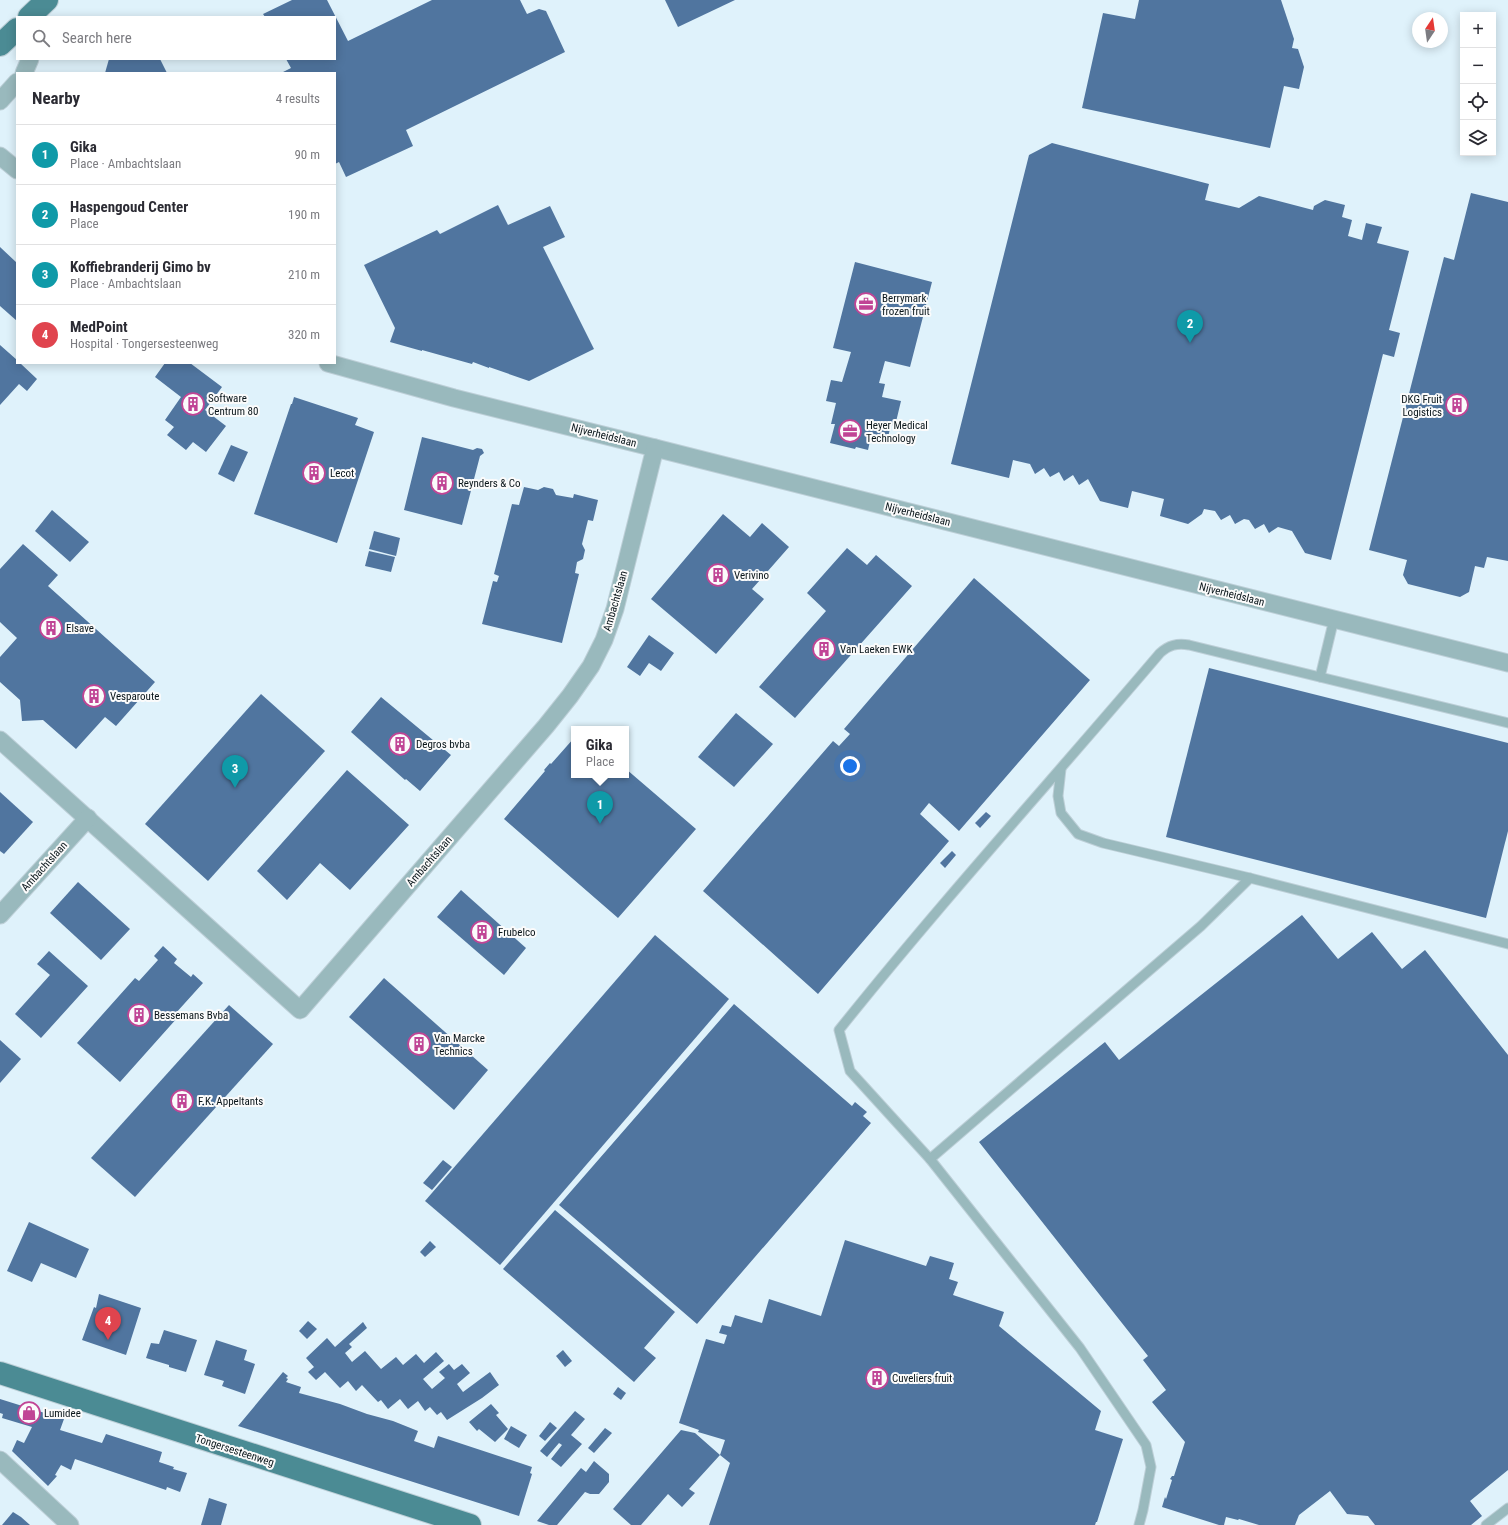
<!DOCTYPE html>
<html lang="en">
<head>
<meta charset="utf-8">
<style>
  :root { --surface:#fff; --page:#f2f2f3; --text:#2b2b33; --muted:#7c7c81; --line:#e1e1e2; --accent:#0f766e }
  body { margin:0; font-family:"Roboto Condensed",sans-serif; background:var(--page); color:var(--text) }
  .controls { position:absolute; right:12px; top:12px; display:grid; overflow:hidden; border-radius:0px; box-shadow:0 2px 10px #0003 }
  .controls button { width:36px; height:36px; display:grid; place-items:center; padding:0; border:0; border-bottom:1px solid var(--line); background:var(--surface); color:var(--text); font:20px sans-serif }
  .compass { position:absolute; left:1412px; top:12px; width:36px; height:36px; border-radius:50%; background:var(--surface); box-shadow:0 2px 10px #0003; rotate:13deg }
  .you { position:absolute; left:850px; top:766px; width:14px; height:14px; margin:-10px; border:3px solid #fff; border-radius:50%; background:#1a73e8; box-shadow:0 0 0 6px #1a73e833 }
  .badge { display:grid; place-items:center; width:26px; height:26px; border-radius:50%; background:var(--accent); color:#fff; font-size:13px; font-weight:700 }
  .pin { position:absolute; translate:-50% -33px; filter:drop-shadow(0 1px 2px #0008) }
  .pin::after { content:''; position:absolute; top:21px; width:14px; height:12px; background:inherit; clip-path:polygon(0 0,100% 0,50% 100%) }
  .popup { position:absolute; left:571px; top:726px; width:58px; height:52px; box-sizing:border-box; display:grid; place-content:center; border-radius:0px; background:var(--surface); filter:drop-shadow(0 1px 3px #0005); font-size:13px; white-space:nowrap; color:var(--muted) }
  .popup b { font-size:15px; color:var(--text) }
  .popup::after { content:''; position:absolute; left:50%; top:100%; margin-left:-8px; border:8px solid transparent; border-top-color:var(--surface) }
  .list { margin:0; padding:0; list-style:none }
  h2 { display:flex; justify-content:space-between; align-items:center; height:52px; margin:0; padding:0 16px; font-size:17px }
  h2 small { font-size:13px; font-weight:400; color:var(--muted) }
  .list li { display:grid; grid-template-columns:26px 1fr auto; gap:12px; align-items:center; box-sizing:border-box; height:60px; padding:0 16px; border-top:1px solid var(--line) }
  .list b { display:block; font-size:15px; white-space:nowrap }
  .list p { margin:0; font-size:13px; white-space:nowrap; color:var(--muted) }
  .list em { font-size:13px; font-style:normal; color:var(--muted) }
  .icon { flex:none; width:22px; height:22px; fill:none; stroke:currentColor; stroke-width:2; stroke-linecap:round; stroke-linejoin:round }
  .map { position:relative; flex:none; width:1508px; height:1525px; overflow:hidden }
  .search { position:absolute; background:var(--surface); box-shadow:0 2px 10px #0003; left:16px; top:16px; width:320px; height:44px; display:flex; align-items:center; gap:10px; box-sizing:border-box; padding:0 14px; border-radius:0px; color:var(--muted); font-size:15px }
  .panel { position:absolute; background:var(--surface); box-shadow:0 2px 10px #0003; left:16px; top:72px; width:320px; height:292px; border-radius:0px }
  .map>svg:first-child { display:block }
</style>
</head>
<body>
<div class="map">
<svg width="1508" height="1525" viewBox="0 0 1508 1525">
  <rect width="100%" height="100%" fill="#dff2fb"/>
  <g fill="#50759f">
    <polygon points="292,0 327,0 348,41 432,0 520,0 527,14 539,9 546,11 565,52 406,130 413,146 346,177 339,162 335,164 335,73 281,73 291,68 286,59 335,59 335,17 265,17 263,14"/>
    <polygon points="665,0 735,0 678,27"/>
    <polygon points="1139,0 1281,0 1294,39 1292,48 1298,49 1304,67 1299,89 1284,86 1270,148 1082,108 1103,13 1135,19"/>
    <polygon points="109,59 160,59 167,73 105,73"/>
    <polygon points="1052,143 1209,184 1205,200 1239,208 1259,196 1313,210 1314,206 1325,200 1345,205 1342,217 1352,220 1348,236 1362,240 1366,223 1382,227 1377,243 1409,251 1389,330 1400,333 1394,357 1383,354 1331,560 1305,553 1292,531 1278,527 1269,533 1264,524 1255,529 1249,520 1244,519 1235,524 1230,515 1221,520 1215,511 1204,509 1202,514 1188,524 1160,516 1164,499 1132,491 1128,508 1100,501 1088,479 1079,485 1073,475 1064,481 1059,472 1050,477 1044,468 1035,474 1030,464 1013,460 1009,478 951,464 1029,155"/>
    <polygon points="1471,193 1508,202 1508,561 1487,557 1484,568 1475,566 1469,592 1460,597 1408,584 1403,575 1407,560 1369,550 1444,257 1454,260"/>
    <polygon points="498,205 508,225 550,206 565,237 543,247 594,349 529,381 489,367 489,368 473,362 472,364 422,350 422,351 390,342 395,328 364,265 437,230 440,234"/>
    <polygon points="0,247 17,263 17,321 0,306"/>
    <polygon points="855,262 932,282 910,367 885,361 879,383 885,384 882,397 901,401 895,426 891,425 888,437 880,435 879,438 873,441 870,441 868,450 856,447 855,449 830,443 835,424 831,424 836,403 826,401 831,380 842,382 851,352 833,348"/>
    <polygon points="0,345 17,360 17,363 20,363 37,379 27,391 19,384 0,405"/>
    <polygon points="165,363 190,363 222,387 205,410 226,426 206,452 193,442 186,450 167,435 174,427 165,420 181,397 155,377"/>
    <polygon points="294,397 358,418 355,425 374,432 337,543 254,514 291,404 292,404"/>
    <polygon points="422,437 473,450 477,448 482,449 484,453 480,456 462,525 404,510"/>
    <polygon points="231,445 248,452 234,482 218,474"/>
    <polygon points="524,487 538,490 544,487 553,489 556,495 573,498 574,494 598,500 593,521 588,520 582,544 585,550 583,559 577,562 575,573 579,574 562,643 482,624 493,581 497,582 499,576 494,574 512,504 519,505"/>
    <polygon points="52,510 89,542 70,562 35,531"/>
    <polygon points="723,514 750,537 762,523 789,547 752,589 764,599 716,654 651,599"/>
    <polygon points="374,531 400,538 396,556 369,549"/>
    <polygon points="23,544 58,575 48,586 155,682 116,726 105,717 76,749 43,720 22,721 20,700 0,682 0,657 17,638 0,622 0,569"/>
    <polygon points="847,548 867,565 876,555 912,586 795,718 759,687 826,611 807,593"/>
    <polygon points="369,551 395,557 391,572 365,566"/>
    <polygon points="974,578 1090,680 959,831 929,803 920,814 949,841 818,994 703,891 833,741 839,746 850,734 844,729"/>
    <polygon points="649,635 674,653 661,671 649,663 640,676 627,667"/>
    <polygon points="1209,668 1508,743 1508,831 1486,918 1166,837"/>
    <polygon points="261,694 325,751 208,881 145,824"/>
    <polygon points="381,697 451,755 420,791 406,779 405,780 351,732"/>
    <polygon points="736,713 773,744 734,787 698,757"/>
    <polygon points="574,738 574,775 626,775 626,769 696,829 618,918 504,819 545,771 544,770 550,763 551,764"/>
    <polygon points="347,770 409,825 350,890 320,863 287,900 257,871"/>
    <polygon points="0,792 33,822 4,854 0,851"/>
    <polygon points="986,812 991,816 980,828 975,823"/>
    <polygon points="952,851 956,855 945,868 940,863"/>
    <polygon points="78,882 130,929 101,960 50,913"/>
    <polygon points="461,890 526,948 504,975 437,917"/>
    <polygon points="1302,915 1338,959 1372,932 1402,969 1425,950 1508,1055 1508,1470 1470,1501 1482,1516 1471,1525 1375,1525 1368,1516 1347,1514 1330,1491 1299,1515 1295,1525 1259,1525 1239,1519 1238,1520 1226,1517 1224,1525 1219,1525 1162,1507 1165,1497 1166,1499 1172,1480 1170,1479 1172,1476 1174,1476 1185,1442 1152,1402 1166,1390 1143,1360 1148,1356 979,1142 1105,1042 1119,1060"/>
    <polygon points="655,935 729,999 500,1265 425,1201"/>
    <polygon points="163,946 177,959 174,963 191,977 193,974 203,983 175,1014 178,1017 120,1082 77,1043 135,978 139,981 158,960 154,956"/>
    <polygon points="49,951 88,986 41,1038 15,1014 50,975 37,964"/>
    <polygon points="384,978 488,1070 454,1110 349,1017"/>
    <polygon points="734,1004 852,1106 855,1102 867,1112 863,1116 871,1123 697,1324 559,1205"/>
    <polygon points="229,1005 273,1044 135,1197 91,1158"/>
    <polygon points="0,1040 21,1059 0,1083"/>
    <polygon points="443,1160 452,1167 432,1190 423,1183"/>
    <polygon points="555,1210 675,1312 644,1348 656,1358 634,1382 503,1269"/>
    <polygon points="29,1222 89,1249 76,1278 41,1263 32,1282 7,1271"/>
    <polygon points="845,1240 926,1266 930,1256 954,1263 949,1279 958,1282 953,1295 1004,1312 999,1326 1101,1411 1095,1430 1123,1439 1097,1522 1096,1522 1095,1525 709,1525 730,1463 720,1455 725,1440 698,1432 699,1430 679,1423 706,1339 724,1344 727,1335 719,1333 722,1325 731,1327 735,1315 762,1323 769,1299 821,1316"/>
    <polygon points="430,1241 436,1247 425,1257 420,1252"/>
    <polygon points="99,1294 141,1308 126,1355 82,1340 94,1307 96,1308"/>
    <polygon points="308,1321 317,1329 307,1339 299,1331"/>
    <polygon points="363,1322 367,1328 349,1344 352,1347 345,1353 352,1362 365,1351 381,1369 396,1357 403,1365 416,1354 424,1363 436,1352 444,1361 423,1379 432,1389 445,1378 439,1372 449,1364 454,1370 462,1364 470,1373 457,1384 463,1392 490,1372 499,1385 482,1398 447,1420 441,1412 437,1415 430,1407 425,1411 418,1401 408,1409 400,1399 388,1409 381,1400 378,1402 362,1385 356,1391 348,1381 340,1388 325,1372 316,1380 308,1372 314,1367 306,1358 327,1338 335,1347"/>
    <polygon points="164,1330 197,1340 186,1372 169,1367 169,1365 146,1358 151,1343 159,1344"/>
    <polygon points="216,1340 247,1350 244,1360 255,1364 245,1394 222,1386 224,1381 204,1375"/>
    <polygon points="563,1350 572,1361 565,1367 556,1356"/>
    <polygon points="283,1372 288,1376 286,1378 288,1379 286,1382 301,1387 299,1393 340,1404 367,1414 393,1421 418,1431 414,1441 434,1448 438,1436 532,1467 530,1473 532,1474 519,1516 238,1426"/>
    <polygon points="618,1387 626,1393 621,1400 613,1394"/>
    <polygon points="0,1399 64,1419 60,1430 102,1443 106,1434 162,1452 159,1462 174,1467 173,1469 187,1473 180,1492 167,1487 166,1490 75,1459 71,1470 61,1465 55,1475 57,1476 48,1486 12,1451 17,1440 24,1443 32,1427 2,1418 3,1414 0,1413"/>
    <polygon points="491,1404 499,1413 496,1415 508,1429 495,1442 479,1429 477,1431 469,1422"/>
    <polygon points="575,1411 585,1419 571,1435 582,1444 561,1467 551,1459 562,1445 559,1443 547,1457 540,1451"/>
    <polygon points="550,1422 557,1428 545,1441 539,1436"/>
    <polygon points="511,1426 527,1435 519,1448 504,1439"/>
    <polygon points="605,1428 612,1433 594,1453 588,1448"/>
    <polygon points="681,1430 695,1433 720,1455 689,1489 695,1493 682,1507 668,1494 641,1525 631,1525 613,1509"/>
    <polygon points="594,1461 609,1474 609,1482 599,1494 590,1494 585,1492 557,1525 549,1525 537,1521 581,1468 586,1472"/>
    <polygon points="209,1498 227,1504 221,1525 201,1525"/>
    <polygon points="13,1512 21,1517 30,1525 2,1525"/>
  </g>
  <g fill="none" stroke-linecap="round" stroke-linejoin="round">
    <g stroke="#bdcfd7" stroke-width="11">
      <g id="lane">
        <polyline points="1320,677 1334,619"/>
        <polyline points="1061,769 1058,796 1061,813 1078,834 1103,843 1250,878 1508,944"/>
        <polyline points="930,1159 1201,926 1250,878"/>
        <path d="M1139,1525L1143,1510L1151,1467L1146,1445L1080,1348L930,1159L850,1071L839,1030C942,901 1053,779 1160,653C1169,645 1177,643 1189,645L1508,723"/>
        <polyline points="1486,1525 1508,1508"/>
      </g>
    </g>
    <g stroke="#bdcfd7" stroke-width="19">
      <g id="street">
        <polyline points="24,73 30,59"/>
        <polyline points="0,101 17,82"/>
        <polyline points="0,156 17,170"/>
        <polyline points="328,363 454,398 655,448 1508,663"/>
        <polyline points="0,740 300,1010 546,726 570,696 591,666 604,640 615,609 655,448"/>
        <polyline points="0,915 88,818"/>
        <polyline points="0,1460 70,1525"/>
      </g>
    </g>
    <g stroke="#bdcfd7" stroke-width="24">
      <g id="primary">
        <polyline points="29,17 47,0"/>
        <polyline points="0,45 17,29"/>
        <polyline points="0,1373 470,1525"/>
      </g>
    </g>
    <use href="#lane" stroke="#99b9bd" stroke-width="9"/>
    <use href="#street" stroke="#99b9bd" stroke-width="17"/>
    <use href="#primary" stroke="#4b8b94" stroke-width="22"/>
  </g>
  <defs>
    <g id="office-ring" transform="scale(1.15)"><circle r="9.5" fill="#fbfbfb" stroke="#c04495" stroke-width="1.5"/><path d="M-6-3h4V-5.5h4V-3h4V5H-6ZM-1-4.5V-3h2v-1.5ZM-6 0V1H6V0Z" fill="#c04495"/></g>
    <g id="building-ring" transform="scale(1.15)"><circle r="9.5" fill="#fbfbfb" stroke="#c04495" stroke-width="1.5"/><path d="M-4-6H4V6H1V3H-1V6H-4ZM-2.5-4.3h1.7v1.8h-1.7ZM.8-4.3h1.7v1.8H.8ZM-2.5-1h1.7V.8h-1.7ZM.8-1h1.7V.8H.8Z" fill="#c04495"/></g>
    <g id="shop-ring" transform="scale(1.15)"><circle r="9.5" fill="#fbfbfb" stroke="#c04495" stroke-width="1.5"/><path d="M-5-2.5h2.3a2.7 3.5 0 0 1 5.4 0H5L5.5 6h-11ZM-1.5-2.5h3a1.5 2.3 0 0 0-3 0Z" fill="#c04495"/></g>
  </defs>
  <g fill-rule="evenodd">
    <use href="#office-ring" x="866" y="304"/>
    <use href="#building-ring" x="193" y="404"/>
    <use href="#building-ring" x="1457" y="405"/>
    <use href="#office-ring" x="850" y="431"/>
    <use href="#building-ring" x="314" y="473"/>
    <use href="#building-ring" x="442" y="483"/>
    <use href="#building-ring" x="718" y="575"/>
    <use href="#building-ring" x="51" y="628"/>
    <use href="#building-ring" x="824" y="649"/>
    <use href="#building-ring" x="94" y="696"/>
    <use href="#building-ring" x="400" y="744"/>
    <use href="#building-ring" x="482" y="932"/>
    <use href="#building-ring" x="139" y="1015"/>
    <use href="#building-ring" x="419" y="1044"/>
    <use href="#building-ring" x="182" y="1101"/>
    <use href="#building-ring" x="877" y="1378"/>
    <use href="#shop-ring" x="29" y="1413"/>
  </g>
  <g text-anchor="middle" stroke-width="4" stroke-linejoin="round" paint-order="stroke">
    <g font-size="11" fill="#09151a" stroke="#fbfbfb" text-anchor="start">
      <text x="882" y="302">Berrymark<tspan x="882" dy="13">frozen fruit</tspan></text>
      <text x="208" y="402">Software<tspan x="208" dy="13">Centrum 80</tspan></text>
      <text x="1442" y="403" text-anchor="end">DKG Fruit<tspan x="1442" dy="13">Logistics</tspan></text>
      <text x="866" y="429">Heyer Medical<tspan x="866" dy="13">Technology</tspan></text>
      <text x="330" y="477">Lecot</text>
      <text x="458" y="487">Reynders &amp; Co</text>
      <text x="734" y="579">Verivino</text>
      <text x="66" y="632">Elsave</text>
      <text x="840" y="653">Van Laeken EWK</text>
      <text x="110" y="700">Vesparoute</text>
      <text x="416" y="748">Degros bvba</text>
      <text x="498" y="936">Frubelco</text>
      <text x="154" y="1019">Bessemans Bvba</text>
      <text x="434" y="1042">Van Marcke<tspan x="434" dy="13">Technics</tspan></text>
      <text x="198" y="1105">F.K. Appeltants</text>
      <text x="892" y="1382">Cuveliers fruit</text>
      <text x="44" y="1417">Lumidee</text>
    </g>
    <g font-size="11" fill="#09151a" stroke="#fbfbfb">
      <text transform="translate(604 435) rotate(14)" y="4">Nijverheidslaan</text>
      <text transform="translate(918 514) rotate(14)" y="4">Nijverheidslaan</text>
      <text transform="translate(1232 594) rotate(14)" y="4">Nijverheidslaan</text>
      <text transform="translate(615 601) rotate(-74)" y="4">Ambachtslaan</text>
      <text transform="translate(429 861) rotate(-49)" y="4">Ambachtslaan</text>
      <text transform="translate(44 866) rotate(-48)" y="4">Ambachtslaan</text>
      <text transform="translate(235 1450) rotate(18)" y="4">Tongersesteenweg</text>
    </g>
  </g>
</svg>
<div class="controls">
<button>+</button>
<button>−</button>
<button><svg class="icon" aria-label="locate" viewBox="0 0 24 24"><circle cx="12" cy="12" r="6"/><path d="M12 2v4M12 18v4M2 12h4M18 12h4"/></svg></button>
<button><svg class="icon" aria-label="layers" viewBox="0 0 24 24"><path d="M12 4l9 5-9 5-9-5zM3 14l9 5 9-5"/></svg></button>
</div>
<svg class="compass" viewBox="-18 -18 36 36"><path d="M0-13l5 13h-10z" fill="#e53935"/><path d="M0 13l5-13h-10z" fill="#7c7c81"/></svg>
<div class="you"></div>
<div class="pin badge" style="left:600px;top:824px;background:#0f9aa8">1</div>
<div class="popup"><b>Gika</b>Place</div>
<div class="pin badge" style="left:1190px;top:343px;background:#0f9aa8">2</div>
<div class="pin badge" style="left:235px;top:788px;background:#0f9aa8">3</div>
<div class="pin badge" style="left:108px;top:1340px;background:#e0444e">4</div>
<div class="search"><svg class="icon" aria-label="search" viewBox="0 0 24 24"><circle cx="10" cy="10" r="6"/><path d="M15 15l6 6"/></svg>Search here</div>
<section class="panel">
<h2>Nearby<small>4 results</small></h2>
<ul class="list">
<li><span class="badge" style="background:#0f9aa8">1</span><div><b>Gika</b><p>Place · Ambachtslaan</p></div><em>90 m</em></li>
<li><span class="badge" style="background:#0f9aa8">2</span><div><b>Haspengoud Center</b><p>Place</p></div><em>190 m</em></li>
<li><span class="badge" style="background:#0f9aa8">3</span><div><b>Koffiebranderij Gimo bv</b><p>Place · Ambachtslaan</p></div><em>210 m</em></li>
<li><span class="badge" style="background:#e0444e">4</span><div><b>MedPoint</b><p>Hospital · Tongersesteenweg</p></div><em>320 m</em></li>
</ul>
</section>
</div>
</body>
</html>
